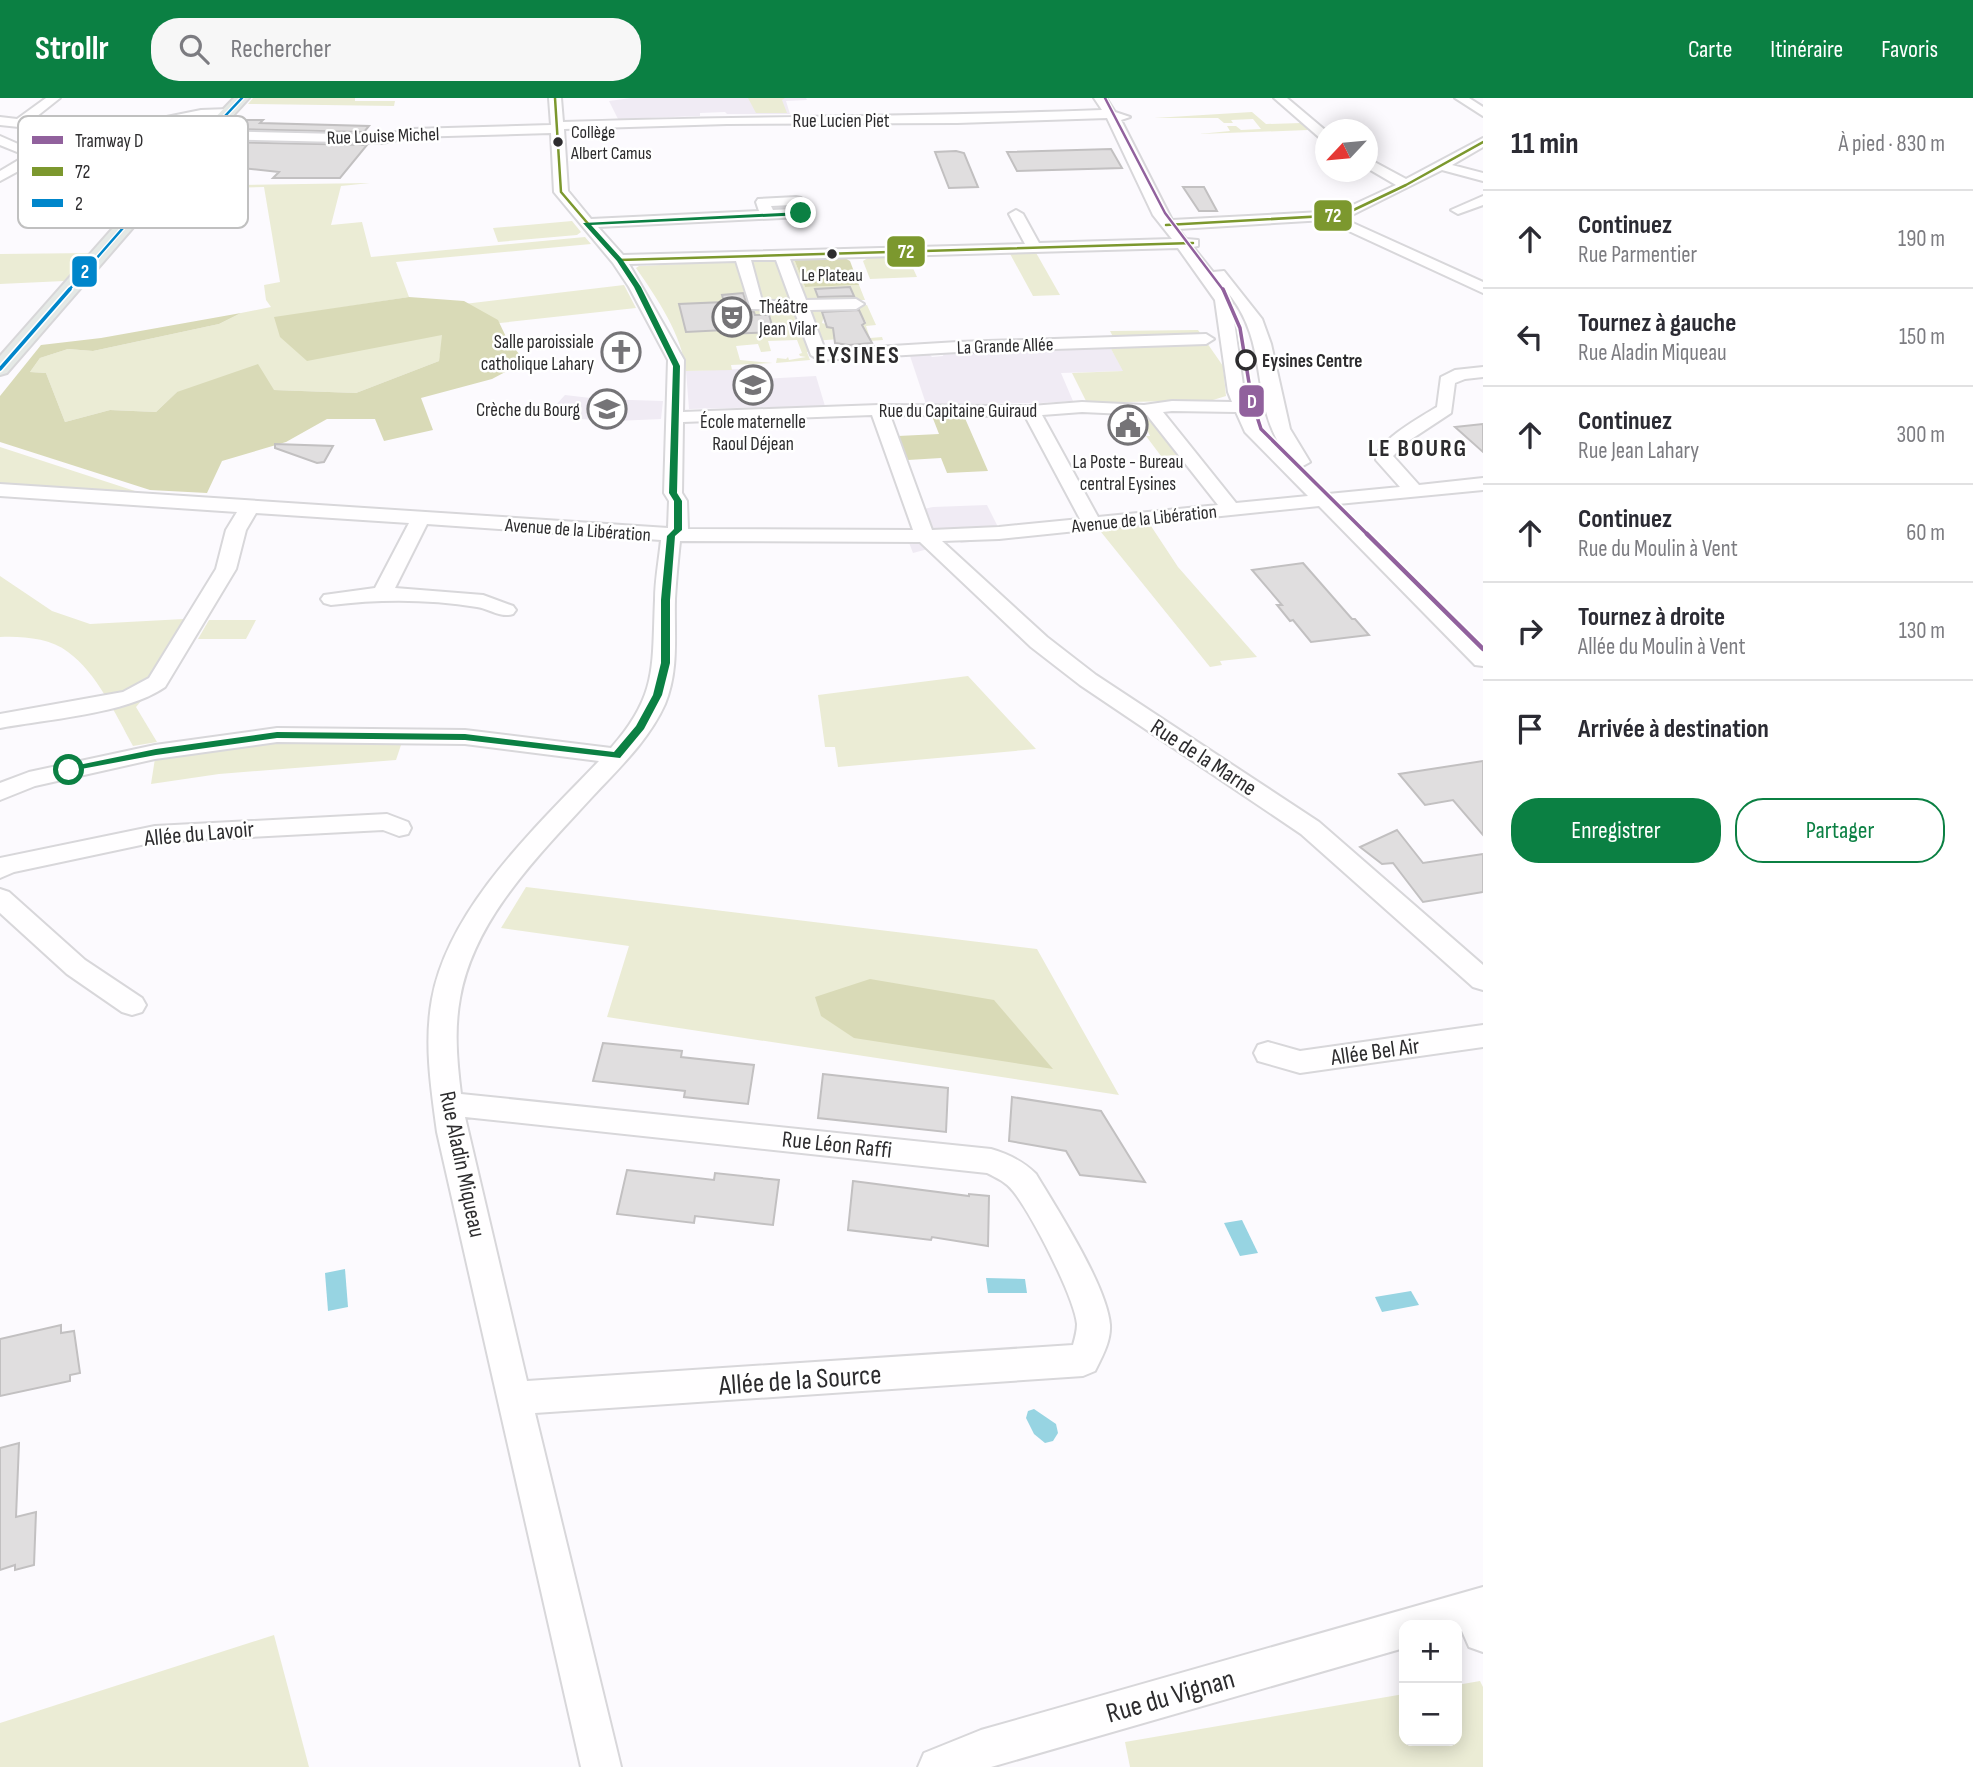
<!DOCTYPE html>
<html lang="fr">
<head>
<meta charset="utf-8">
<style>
  :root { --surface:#fff; --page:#f7f7f7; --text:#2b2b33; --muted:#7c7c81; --line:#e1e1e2; --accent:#0b8043 }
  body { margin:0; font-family:"Sofia Sans Condensed",sans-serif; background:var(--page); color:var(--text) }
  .controls { position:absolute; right:21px; bottom:21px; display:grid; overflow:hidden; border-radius:14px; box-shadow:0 4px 18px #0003 }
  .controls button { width:63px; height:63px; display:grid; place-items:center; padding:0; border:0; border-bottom:2px solid var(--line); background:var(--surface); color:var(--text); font:35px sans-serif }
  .compass { position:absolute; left:1315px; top:21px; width:63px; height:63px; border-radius:50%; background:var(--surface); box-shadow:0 4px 18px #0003; rotate:244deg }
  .stop { position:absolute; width:21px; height:21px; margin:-16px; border:5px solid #0b8043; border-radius:50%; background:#fff }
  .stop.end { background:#0b8043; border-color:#fff; box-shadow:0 2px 7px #0008 }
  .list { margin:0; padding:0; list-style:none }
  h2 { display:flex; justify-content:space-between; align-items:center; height:91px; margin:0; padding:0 28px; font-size:30px }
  h2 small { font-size:23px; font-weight:400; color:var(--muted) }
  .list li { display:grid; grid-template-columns:46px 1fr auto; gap:21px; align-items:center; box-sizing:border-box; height:98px; padding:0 28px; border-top:2px solid var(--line) }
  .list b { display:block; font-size:26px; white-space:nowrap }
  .list p { margin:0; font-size:23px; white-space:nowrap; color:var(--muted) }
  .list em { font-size:23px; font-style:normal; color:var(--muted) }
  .actions { display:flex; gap:14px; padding:21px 28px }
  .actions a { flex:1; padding:16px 0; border:2px solid var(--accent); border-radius:28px; text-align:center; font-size:24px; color:var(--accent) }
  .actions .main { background:var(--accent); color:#fff }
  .icon { flex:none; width:38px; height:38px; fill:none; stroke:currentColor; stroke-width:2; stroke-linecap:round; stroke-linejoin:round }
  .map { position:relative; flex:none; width:1483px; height:1669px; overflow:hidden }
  header { display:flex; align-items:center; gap:42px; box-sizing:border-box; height:98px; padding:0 35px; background:var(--accent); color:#fff }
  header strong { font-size:33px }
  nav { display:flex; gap:38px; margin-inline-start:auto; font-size:24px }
  .search { width:490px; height:63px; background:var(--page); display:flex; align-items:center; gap:18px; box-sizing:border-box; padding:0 24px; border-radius:28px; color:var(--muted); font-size:26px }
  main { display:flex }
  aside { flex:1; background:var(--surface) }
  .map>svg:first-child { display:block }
</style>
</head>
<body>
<header>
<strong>Strollr</strong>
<div class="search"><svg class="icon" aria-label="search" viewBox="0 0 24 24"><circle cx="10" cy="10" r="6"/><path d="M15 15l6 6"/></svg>Rechercher</div>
<nav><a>Carte</a><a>Itinéraire</a><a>Favoris</a></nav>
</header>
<main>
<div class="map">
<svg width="1483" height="1669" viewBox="0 0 1483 1669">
  <rect width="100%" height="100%" fill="#fcfafe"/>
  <g fill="#f0ebf4">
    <polygon points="631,0 806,0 807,2 786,3 790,16 727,16 725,14 700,15 700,18 618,21 609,3"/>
    <polygon points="1110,249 1124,273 1061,275 1073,303 1040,305 926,306 910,258 928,255 932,259 943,258 944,253"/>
    <polygon points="739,271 740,274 758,273 761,281 816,278 825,308 689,311 686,273"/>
    <polygon points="565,297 599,301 663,303 661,321 616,323 545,319"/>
    <polygon points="987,407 998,429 1053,423 1061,433 961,445 956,440 940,442 928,451 913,455 908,442 839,432 915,431 909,414 933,409"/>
  </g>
  <g fill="#ebecd5">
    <polygon points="253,0 355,0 355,3 395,3 394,8 248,6"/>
    <polygon points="748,0 785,0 782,2 787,15 756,15"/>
    <polygon points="1252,14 1266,26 1301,25 1308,32 1199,36 1230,33 1227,28 1236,28 1241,32 1261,31 1253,21 1231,22 1233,25 1224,25 1218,20 1154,20"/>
    <polygon points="370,85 341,88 331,127 362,124 371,159 585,139 591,146 396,164 409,199 274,220 414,212 624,187 636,210 500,225 443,237 439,263 356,295 274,292 177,294 156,314 110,312 65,324 46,275 30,274 40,260 68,251 93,253 219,226 241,215 271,209 266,202 264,187 280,184 264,89 174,91 176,88"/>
    <polygon points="572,123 581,134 577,137 498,144 493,130"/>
    <polygon points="1035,153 1060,197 1033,198 1009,154"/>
    <polygon points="91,155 64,183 0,186 0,156"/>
    <polygon points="907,157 917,179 870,181 863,163 871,158"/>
    <path d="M794,161L805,189L859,187L865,202H855L857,208L867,207L876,227L866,228L870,240L882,239L883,242L870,243L857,227L866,224L858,212L836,211L824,218L822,225L833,228L841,241L811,243L815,254H807L810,262L776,265L777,260L786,261L788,259L789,262L806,259L800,258L799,256L802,255L797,242L768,243L771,253L761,254L758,246L736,248L740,262L773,265L731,267L732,272L686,273C682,237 657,200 636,170L639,168Z"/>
    <polygon points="1198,232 1223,268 1226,298 1213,302 1087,305 1072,275 1123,273 1110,249 1118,248 1110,233"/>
    <polygon points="1143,317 1161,333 1178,357 1161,358 1146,338 1150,338 1146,329 1149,328"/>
    <polygon points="0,349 141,395 0,388"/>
    <polygon points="1149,425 1178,469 1257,559 1220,563 1222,567 1210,569 1097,429"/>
    <path d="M0,478L52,513L90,526L184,521L157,584L136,609L157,644L133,648C116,617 97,575 68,554C50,540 22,538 0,539Z"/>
    <polygon points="209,522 256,522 246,541 198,541"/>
    <polygon points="968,578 1036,651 838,669 835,649 825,649 818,597"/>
    <polygon points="277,637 404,638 396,662 219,676 151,686 156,654"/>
    <polygon points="526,789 1037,851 1119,997 607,919 629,848 501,830"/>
    <polygon points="274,1537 309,1669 0,1669 0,1625"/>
    <polygon points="1480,1583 1483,1589 1483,1669 1130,1669 1125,1644 1404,1596 1404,1643 1457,1643 1457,1587"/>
  </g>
  <g fill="#d9dab7">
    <polygon points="843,159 850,163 859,187 805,189 794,161"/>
    <polygon points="409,199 464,203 498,222 507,241 528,267 509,272 492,281 421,300 433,332 384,343 375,321 327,321 286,344 222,363 207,395 150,392 0,344 0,298 41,247 101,240 241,215 219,226 93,253 68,251 40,260 30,274 46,275 65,324 110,312 156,314 177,294 258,266 274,292 356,295 439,263 442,237 307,263 280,239 274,219"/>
    <polygon points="932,318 964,318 988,373 947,375 941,360 908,362 898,338 939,336"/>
    <polygon points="870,881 994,902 1053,971 854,940 821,918 815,899"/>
  </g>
  <g fill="#97d4e2">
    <polygon points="1242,1122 1258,1155 1240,1158 1224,1125"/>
    <polygon points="345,1171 348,1209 328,1213 325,1175"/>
    <polygon points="986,1180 1025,1181 1027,1195 988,1195"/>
    <polygon points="1411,1193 1419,1207 1382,1214 1375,1199"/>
    <polygon points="1034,1311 1056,1326 1058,1335 1053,1343 1045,1345 1034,1336 1026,1320 1028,1313"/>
  </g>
  <g fill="#e0dedf" stroke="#c2c0c1" stroke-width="2">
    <polygon points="240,22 263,22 260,25 369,28 364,34 232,31"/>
    <polygon points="221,44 367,47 340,80 273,80 279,74 222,68 217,75 194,74"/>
    <polygon points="1111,51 1122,70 1017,73 1007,54"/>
    <polygon points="956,53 964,55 978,89 949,90 935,54"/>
    <polygon points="1183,89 1204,89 1217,113 1199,113"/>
    <polygon points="850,189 854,198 818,199 815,191"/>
    <polygon points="743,195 749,213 754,214 755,217 769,217 774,234 726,236 725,232 686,234 679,206 724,204 722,197"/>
    <polygon points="859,212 865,225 862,227 872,245 849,247 835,245 833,230 827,229 822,214"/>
    <polygon points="1483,326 1483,354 1455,329"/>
    <polygon points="275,346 333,348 324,364 317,365 275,350"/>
    <polygon points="1303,465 1352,521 1355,521 1369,537 1311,544 1293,522 1290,523 1277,507 1282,507 1252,472"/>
    <polygon points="1483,663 1483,737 1453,702 1425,707 1399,676"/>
    <polygon points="1397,732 1423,765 1483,756 1483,794 1423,804 1393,765 1382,766 1360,749"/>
    <polygon points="603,945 682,953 681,959 754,967 748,1006 684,999 685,993 593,983"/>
    <polygon points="823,976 948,990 946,1034 818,1020"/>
    <polygon points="1012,999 1101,1013 1145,1084 1080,1077 1066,1053 1009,1043"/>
    <polygon points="627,1072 714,1082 715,1075 779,1082 773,1127 695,1118 694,1125 617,1116"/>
    <polygon points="853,1083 969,1098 969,1096 989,1098 988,1148 932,1139 931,1142 848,1132"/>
    <polygon points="61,1227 61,1235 74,1233 80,1275 70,1277 70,1283 0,1298 0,1241"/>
    <polygon points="19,1345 16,1419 36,1414 34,1467 15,1472 15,1467 0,1472 0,1350"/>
  </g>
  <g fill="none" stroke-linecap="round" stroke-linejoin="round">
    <g stroke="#d8d7da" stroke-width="4">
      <g id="minor">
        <path d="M46,0H60L31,23L108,28L137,25L201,12L229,11L235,15L229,19L201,20L123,35H82L35,63L45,86L109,85L121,93C111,102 51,105 40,99C33,96 27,77 24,70L0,83V73L22,60V56L0,47V38L34,53L66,34L0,27V19L17,21Z"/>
        <path d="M549,0H561L563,24C743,18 922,19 1102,12L1094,0H1106L1115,14L1130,19L1121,22L1172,122L1340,113L1396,87L1367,70V60L1406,81L1483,40V49L1452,67L1483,75V83L1442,72L1344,121L1483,184V195L1325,122L1178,131L1186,141L1198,142V148L1193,149L1213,174L1224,173L1262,221L1271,246L1290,331L1310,364L1301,369L1328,396L1400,389L1376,362C1375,344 1422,318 1437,309L1441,279L1455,272L1483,269V279L1465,281L1455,285L1451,315L1407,344L1393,358L1419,387L1483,380V392L1338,406L1483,550V568L1475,567L1319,408L999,441L942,443L1047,539L1096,577L1319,724L1483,867V892L1473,889L1301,736L1080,587L1031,549L920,444L680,443C678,462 676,482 675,501C674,537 679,572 665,606C649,642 619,670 593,698C540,756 474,820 460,900C454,932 457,964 461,996L991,1051C1008,1056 1023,1063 1036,1076C1057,1111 1107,1188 1110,1227C1111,1243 1102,1259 1095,1273L1083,1278L535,1315L621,1669H581L437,1034C431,990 424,945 432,901C449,809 537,728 599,663L465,646L277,644L155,661L35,688L0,702V685L29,674L155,647L277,630L465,632L611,650C658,597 652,568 655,502C655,482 659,462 661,442L427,426L395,490L483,497L513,508L516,512L513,516C500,520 490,511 477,509C429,501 379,501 331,507L324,505L321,501L324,497L375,490L409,425L256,415L246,432L236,471L165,589C126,616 48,621 0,630V616L123,594L149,580L216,471L226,432L237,414L0,398V386L668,430L669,403L664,395L668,262L629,189L613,165L554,94L551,35L412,39L382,45L208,41L202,37L208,33L382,37L412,31L551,27ZM1107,20L1153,117L1172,141L1039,145L1023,116L1016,112L1009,116L1025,146L623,157L598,129L801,119L808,115L801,100L796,99L758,101L756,104L759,113L591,121L568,93L564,31L727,26L957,25ZM791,107L793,111L773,112L771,108ZM1178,150L1215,202L1228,294L1232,304L1172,303L1144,307L1082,304L1031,308L879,307L683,314L684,262L629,166L736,163L751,211L794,212L811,257L819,262L958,254L1206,246L1214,241L1206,236L958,244L825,252L810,212L856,211L864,206L856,201L806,202L790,161ZM751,162H776L791,203H762ZM1225,191C1272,245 1248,302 1284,353L1259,328L1244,294L1231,202ZM1172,313L1236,314L1245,334L1308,398L1236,405L1163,314ZM1082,314L1147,317L1218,407L1098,419L1042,317ZM872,317L913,432L688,431L687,403L682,395L683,324ZM890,317L1025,318L1080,421L999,429L932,432ZM465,1019L987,1075C997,1080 1006,1084 1013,1093C1031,1115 1074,1198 1077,1226C1077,1233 1075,1240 1073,1247L527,1283Z"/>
        <polygon points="1274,0 1287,0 1325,32 1325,42 1321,41"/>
        <polygon points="1455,0 1469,0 1483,9 1483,18"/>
        <polygon points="1483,98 1483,107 1458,116 1451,112"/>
        <polygon points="387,716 408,724 411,730 408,736 399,738 383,732 155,744 14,774 0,780 0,760 155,728"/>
        <polygon points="0,791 9,794 85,862 142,900 146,907 142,914 132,917 122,914 67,876 0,815"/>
        <polygon points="1483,927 1483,949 1300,975 1258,963 1254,955 1258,947 1268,944 1300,953"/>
        <polygon points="1483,1489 1483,1554 1469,1549 1462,1533 1457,1535 1457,1527 1404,1527 1404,1550 991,1669 918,1669 924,1655 981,1632"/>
      </g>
    </g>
    <g stroke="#d8d7d9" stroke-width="4">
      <polygon id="major" points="234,0 249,0 170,87 7,275 0,277 0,258 158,79"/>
    </g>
    <use href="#minor" fill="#fffeff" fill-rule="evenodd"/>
    <use href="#major" fill="#e5e9e6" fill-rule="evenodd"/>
    <g stroke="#fff" stroke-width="5">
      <g id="bus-1">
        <polyline points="555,0 561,94 619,162"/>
        <polyline points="1166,127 1343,117 1406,87 1483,44"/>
        <polyline points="619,162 1193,145"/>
      </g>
    </g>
    <g stroke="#fff" stroke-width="5">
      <polyline id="bus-2-far1" points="68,193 164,83 242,0"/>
    </g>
    <g stroke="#fff" stroke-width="7">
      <polyline id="bus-2" points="0,271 70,191"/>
    </g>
    <use href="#bus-1" stroke="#7c982e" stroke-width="2.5"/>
    <use href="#bus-2-far1" stroke="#0086cb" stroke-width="2.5"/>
    <use href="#bus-2" stroke="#0086cb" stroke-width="3.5"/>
    <g stroke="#fff" stroke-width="5">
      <polyline id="tram-1-far2" points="1105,0 1165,115 1224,193"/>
    </g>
    <g stroke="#fff" stroke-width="7">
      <polyline id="tram-1-far1" points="1223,191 1240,230 1252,303 1261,331 1369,438"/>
    </g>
    <g stroke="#fff" stroke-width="9">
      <polyline id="tram-1" points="1367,436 1483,551"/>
    </g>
    <use href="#tram-1-far2" stroke="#91619d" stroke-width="2.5"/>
    <use href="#tram-1-far1" stroke="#91619d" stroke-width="3.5"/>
    <use href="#tram-1" stroke="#91619d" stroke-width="4.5"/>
  </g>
  <polygon fill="#0b8043" points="801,114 803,117 591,127 622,161 641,189 680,268 677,395 682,403 682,432 675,438 670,502 670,565 662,597 644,631 620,660 465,642 277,640 156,657 65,674 64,672 69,669 156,651 277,634 465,636 614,654 636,628 653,597 661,565 661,502 667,438 674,431 674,403 669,395 673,268 634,189 617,163 583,125"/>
  <defs>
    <g id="theatre-ring" transform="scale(2.0125)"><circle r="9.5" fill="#fff" stroke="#757477" stroke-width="1.5"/><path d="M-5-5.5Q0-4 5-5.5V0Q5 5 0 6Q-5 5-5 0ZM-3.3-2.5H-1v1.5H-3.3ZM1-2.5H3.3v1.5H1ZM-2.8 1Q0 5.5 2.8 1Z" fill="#757477"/></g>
    <g id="church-ring" transform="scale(2.0125)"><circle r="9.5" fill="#fff" stroke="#757477" stroke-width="1.5"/><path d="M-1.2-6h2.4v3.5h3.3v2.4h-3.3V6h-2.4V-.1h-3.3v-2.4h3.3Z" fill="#757477"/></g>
    <g id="school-ring" transform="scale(2.0125)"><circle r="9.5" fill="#fff" stroke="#757477" stroke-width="1.5"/><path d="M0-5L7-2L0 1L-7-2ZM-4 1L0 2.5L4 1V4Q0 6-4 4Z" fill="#757477"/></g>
    <g id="civic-ring" transform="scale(2.0125)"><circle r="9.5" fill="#fff" stroke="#757477" stroke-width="1.5"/><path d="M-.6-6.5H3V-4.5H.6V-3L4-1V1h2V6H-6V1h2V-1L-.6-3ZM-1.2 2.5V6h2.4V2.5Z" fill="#757477"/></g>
  </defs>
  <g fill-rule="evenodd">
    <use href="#theatre-ring" x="732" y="219"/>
    <use href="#church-ring" x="621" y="254"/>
    <use href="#school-ring" x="753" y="287"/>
    <use href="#school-ring" x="607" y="311"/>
    <use href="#civic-ring" x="1128" y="327"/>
  </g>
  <g fill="#2d2c2e" stroke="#fff" stroke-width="2.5">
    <circle cx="558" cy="44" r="6"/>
    <circle cx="832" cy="156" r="6"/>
  </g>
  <circle fill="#fff" stroke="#2d2c2e" stroke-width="3.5" cx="1246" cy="262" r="9"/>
  <g text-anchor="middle" stroke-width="5" stroke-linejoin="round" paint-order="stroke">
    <g font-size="18" fill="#2d2c2e" stroke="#fff" text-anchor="start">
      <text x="571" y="40">Collège<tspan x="571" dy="21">Albert Camus</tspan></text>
      <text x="832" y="183" text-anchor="middle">Le Plateau</text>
    </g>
    <g font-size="19" fill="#2d2c2e" stroke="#fff">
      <text x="841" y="29">Rue Lucien Piet</text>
      <text transform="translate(383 37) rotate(-2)" y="7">Rue Louise Michel</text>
      <text transform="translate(1005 247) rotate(-2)" y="7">La Grande Allée</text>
      <text x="958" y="319">Rue du Capitaine Guiraud</text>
      <text transform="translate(1144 420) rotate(-6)" y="7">Avenue de la Libération</text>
      <text transform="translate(578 431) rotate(4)" y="7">Avenue de la Libération</text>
    </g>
    <g font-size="19" fill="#2d2c2e" stroke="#fff" text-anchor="end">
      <text x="759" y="215" text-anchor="start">Théâtre<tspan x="759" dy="22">Jean Vilar</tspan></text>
      <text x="594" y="250">Salle paroissiale<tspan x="594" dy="22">catholique Lahary</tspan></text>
      <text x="580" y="318">Crèche du Bourg</text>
      <text x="753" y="330" text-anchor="middle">École maternelle<tspan x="753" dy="22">Raoul Déjean</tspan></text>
      <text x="1128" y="370" text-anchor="middle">La Poste - Bureau<tspan x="1128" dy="22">central Eysines</tspan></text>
    </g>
    <g font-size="19" font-weight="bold" fill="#2d2c2e" stroke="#fff" text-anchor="start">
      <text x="1262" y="269">Eysines Centre</text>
    </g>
    <g font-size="23" fill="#2d2c2e" stroke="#fff">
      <text transform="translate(1204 659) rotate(33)" y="8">Rue de la Marne</text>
      <text transform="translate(199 735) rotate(-5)" y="8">Allée du Lavoir</text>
      <text transform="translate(1375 953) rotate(-8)" y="8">Allée Bel Air</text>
      <text transform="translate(837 1046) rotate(6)" y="8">Rue Léon Raffi</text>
      <text transform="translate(463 1066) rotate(78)" y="8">Rue Aladin Miqueau</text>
    </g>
    <g font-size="24" font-weight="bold" letter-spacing="2" fill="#2d2c2e" stroke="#fff">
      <text x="858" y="265">EYSINES</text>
      <text x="1418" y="358">LE BOURG</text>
    </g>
    <g font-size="28" fill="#2d2c2e" stroke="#fff">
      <text transform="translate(800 1281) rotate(-4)" y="10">Allée de la Source</text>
      <text transform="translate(1170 1597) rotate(-16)" y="10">Rue du Vignan</text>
    </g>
  </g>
  <rect x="18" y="18" width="230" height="112" rx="10" fill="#fff" stroke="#c0c0c0" stroke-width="2"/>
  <rect x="32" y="38" width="31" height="8" fill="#91619d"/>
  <rect x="32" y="69" width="31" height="9" fill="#7c982e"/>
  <rect x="32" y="101" width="31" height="8" fill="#0086cb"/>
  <g font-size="19" fill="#2d2c2e">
    <text x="75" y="49">Tramway D</text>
    <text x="75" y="80">72</text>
    <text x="75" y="112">2</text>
  </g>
  <g stroke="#fff" stroke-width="2.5">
    <rect x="1313" y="101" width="40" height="33" rx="7" fill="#7c982e"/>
    <rect x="886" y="137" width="40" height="33" rx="7" fill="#7c982e"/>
    <rect x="71" y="157" width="27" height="33" rx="7" fill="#0086cb"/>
    <rect x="1238" y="286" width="27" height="34" rx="7" fill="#91619d"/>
  </g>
  <g font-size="19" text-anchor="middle" font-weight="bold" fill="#fff">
    <text x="1333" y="124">72</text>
    <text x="906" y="160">72</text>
    <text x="85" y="180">2</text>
    <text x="1252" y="310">D</text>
  </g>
</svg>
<div class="controls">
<button>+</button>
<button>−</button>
</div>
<svg class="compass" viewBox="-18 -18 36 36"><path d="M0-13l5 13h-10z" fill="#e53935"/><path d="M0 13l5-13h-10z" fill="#7c7c81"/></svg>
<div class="stop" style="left:69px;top:672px"></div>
<div class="stop end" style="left:801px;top:115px"></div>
</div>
<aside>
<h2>11 min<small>À pied · 830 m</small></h2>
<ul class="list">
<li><svg class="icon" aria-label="ahead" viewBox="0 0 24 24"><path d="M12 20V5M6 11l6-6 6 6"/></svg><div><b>Continuez</b><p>Rue Parmentier</p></div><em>190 m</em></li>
<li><svg class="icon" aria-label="left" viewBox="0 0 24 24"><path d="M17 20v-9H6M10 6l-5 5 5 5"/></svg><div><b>Tournez à gauche</b><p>Rue Aladin Miqueau</p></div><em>150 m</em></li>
<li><svg class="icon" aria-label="ahead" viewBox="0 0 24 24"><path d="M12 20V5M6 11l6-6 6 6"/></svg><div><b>Continuez</b><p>Rue Jean Lahary</p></div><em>300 m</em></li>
<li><svg class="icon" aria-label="ahead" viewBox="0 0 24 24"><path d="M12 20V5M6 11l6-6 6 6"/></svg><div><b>Continuez</b><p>Rue du Moulin à Vent</p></div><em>60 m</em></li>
<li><svg class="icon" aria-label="right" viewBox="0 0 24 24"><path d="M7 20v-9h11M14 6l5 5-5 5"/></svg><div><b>Tournez à droite</b><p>Allée du Moulin à Vent</p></div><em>130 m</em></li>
<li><svg class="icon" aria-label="arrive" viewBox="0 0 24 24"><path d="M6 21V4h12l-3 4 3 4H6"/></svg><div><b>Arrivée à destination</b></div></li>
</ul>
<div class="actions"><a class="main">Enregistrer</a><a>Partager</a></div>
</aside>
</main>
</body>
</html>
